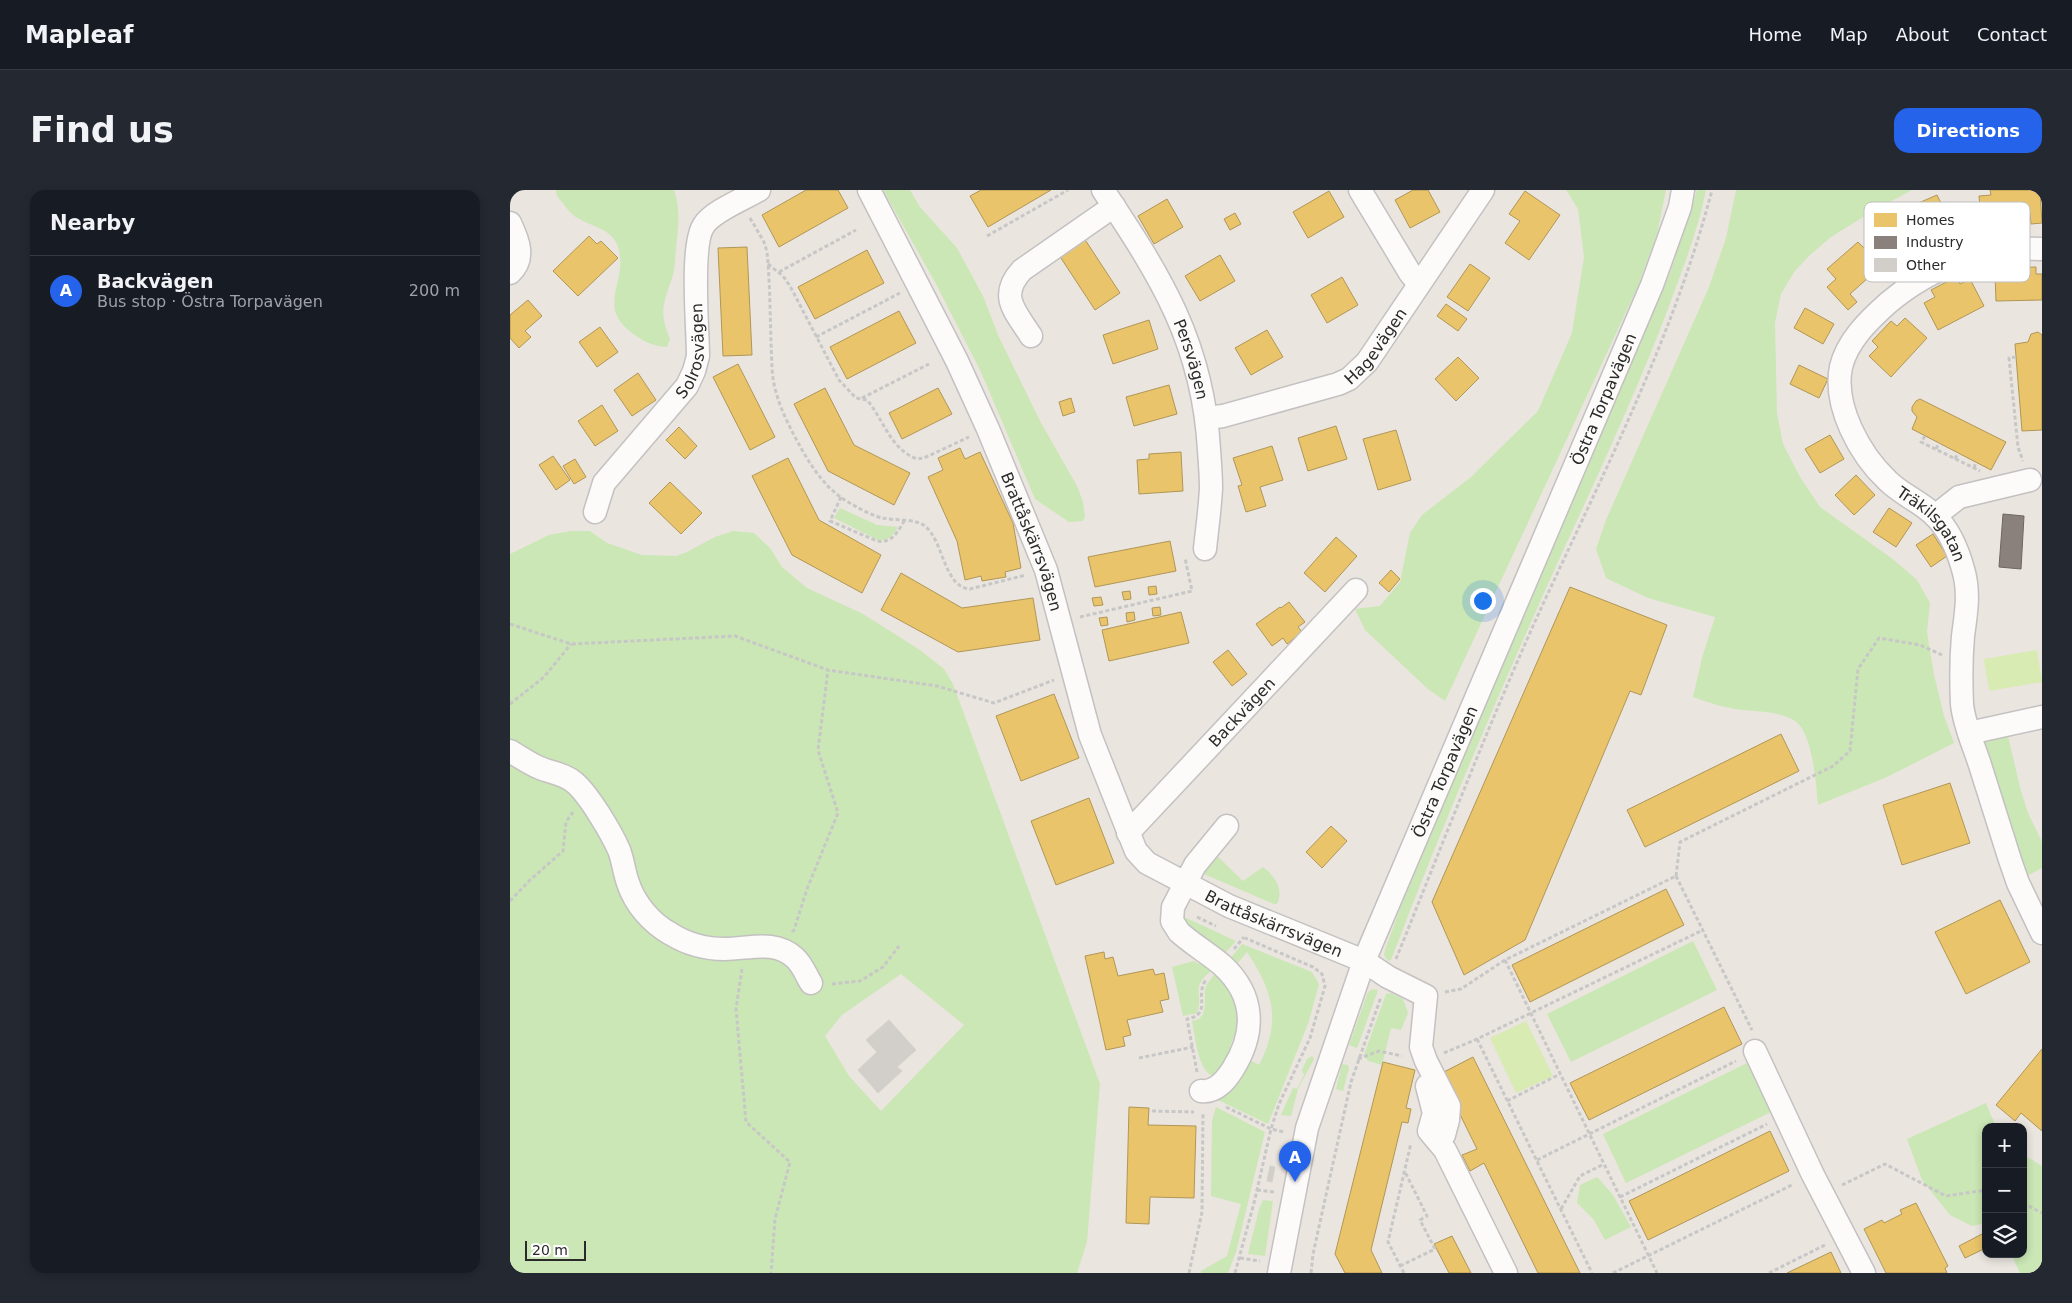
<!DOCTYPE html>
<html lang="en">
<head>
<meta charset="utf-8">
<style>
  :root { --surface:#171b24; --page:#242831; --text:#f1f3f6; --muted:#9ea1a6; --line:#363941; --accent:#2563eb }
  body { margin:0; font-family:"DejaVu Sans",sans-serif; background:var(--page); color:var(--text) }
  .controls { position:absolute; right:15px; bottom:15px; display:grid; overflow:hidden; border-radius:10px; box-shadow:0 2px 8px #0003 }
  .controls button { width:45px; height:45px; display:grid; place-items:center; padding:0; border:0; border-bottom:1px solid var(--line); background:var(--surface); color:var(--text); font:25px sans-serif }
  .scale { position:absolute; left:15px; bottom:12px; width:61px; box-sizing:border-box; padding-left:5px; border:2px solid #2a2a2a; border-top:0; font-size:14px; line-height:18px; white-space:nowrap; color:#2a2a2a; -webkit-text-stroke:4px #fff; paint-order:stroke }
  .you { position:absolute; left:972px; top:410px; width:18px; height:18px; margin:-12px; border:4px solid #fff; border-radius:50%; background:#1a73e8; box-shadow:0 0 0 8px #1a73e833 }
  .badge { display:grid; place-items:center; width:32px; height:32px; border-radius:50%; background:var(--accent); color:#fff; font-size:16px; font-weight:700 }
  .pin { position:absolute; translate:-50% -41px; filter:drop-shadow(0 1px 2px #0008) }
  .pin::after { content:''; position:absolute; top:26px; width:18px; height:15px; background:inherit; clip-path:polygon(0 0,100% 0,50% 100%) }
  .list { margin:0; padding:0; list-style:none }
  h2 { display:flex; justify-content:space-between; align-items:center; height:65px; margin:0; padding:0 20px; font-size:21px }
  h2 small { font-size:16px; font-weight:400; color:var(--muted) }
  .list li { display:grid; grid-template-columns:32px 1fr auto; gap:15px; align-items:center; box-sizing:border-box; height:70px; padding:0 20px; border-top:1px solid var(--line) }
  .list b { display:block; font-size:19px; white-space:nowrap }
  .list p { margin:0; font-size:16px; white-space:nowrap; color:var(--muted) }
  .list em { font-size:16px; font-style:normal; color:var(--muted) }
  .icon { flex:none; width:28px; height:28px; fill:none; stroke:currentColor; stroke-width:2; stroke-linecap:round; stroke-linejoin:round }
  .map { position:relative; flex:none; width:1532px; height:1083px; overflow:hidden; border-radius:15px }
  header { display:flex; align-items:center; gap:30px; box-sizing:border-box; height:70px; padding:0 25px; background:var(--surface); border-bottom:1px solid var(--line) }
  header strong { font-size:24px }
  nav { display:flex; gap:28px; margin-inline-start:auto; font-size:18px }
  .intro { display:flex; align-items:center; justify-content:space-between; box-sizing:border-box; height:120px; padding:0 30px }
  h1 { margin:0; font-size:35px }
  .button { padding:12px 22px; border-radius:15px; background:var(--accent); color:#fff; font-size:18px; font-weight:700 }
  main { display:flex; gap:30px; padding:0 30px }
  aside { flex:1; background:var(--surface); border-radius:15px; box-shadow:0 2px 8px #0003 }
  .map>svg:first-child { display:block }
</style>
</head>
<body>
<header>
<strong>Mapleaf</strong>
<nav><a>Home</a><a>Map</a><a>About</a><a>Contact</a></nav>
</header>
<div class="intro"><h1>Find us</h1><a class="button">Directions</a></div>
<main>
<aside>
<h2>Nearby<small></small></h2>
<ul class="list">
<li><span class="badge">A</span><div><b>Backvägen</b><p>Bus stop · Östra Torpavägen</p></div><em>200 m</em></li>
</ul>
</aside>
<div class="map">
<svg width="1532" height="1083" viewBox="0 0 1532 1083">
  <rect width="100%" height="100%" fill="#eae5df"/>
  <g fill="#cbe7b5" fill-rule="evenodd">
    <path d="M46,0H164C171,20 168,37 166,58C165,67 165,77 163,85C154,113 148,120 160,149L157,157C142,156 133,151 122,143C84,115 121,90 107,54C100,38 79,36 66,27C61,24 56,18 53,13C49,9 46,6 46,0Z"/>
    <polygon points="373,0 400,0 410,17 447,58 473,106 488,145 530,231 567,296 573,312 575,326 573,331 559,332 525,309 471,182 425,92"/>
    <polygon points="1056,0 1156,0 1147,44 1128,96 935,511 918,499 855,440 845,419 870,416 890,392 900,343 912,325 961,287 1028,221 1062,143 1074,67 1068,19"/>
    <path d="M1187,0H1196C1188,41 1172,80 1158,119C1128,198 1093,274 1058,350C995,488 935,628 881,770L878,771L874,765L875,760L891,716L1012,427L1160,83Z"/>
    <path d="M1226,0H1402L1358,24L1321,47L1300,65L1284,82L1271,104L1265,133L1267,223L1273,254L1290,287L1310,317L1384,370L1407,390L1420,413L1417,442L1424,485L1434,526L1444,553L1377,587L1308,615C1306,594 1303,543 1285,531C1270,520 1238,522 1220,518C1208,516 1195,511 1183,507L1192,468L1205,427L1138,408L1096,388L1086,359L1096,330L1199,97L1216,48Z"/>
    <path d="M330,318L367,335L388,337C383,346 378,351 368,350L324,328Z"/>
    <path d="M61,341H80L97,353L132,365L166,366L177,362L205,347L223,341L244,343L260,358L272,377L297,398L353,424L410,460L434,479L443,494L590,894L577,1052L567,1083H0V364L39,345ZM391,784L454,835L371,921L339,886L315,846L332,825Z"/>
    <polygon points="1497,542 1511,601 1518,623 1532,652 1532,678 1515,687 1472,551"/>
    <path d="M705,664L733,691L753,677C765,686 774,699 767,714H764L694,684L693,683Z"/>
    <polygon points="672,726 726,751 714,764 677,737"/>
    <polygon points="1183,751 1207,800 1061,872 1037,824"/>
    <path d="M732,754L802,782L809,794L799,831L758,934L708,910L721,895L736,868L749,875C772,831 763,801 737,762L727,774L720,769Z"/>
    <path d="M692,770L702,780C678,800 695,802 687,823L673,826L662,777L684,771L689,774Z"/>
    <path d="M706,783C724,803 734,830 720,856L721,859L719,877L703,886C688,881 685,846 682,831L689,829L693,824C699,803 687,803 706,783Z"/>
    <polygon points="863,799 868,800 867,803 847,858 839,855 858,802"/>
    <polygon points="881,803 893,809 898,823 891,840 881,838 872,875 858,871 854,865 876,804"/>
    <polygon points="802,866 804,869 788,899 781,926 771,925 783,898 787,899 794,885 792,880 797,869"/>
    <polygon points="1239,872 1263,921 1116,993 1093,944"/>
    <polygon points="832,874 838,875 839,878 833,901 826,899"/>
    <polygon points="1476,913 1486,937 1476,937 1476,1033 1462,1036 1440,1025 1412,990 1397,949"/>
    <polygon points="706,917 755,942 726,1062 718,1083 691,1083 691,1081 717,1066 731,1014 701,1006 702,931"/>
    <polygon points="1513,964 1532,976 1532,1083 1510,1083 1501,1064 1513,1064"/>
    <polygon points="1087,987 1103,1005 1121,1037 1095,1050 1084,1030 1067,1013 1070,995"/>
    <polygon points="753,1010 763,1011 755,1066 738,1064 749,1019"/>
  </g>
  <g fill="#d7ebb2">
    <polygon points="1527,460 1532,492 1479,501 1474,469"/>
    <polygon points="1016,831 1043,886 1006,903 980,848"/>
  </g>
  <g fill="#e9c46a" stroke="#b09657">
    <polygon points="296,0 328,0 338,18 269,57 252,25"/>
    <polygon points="471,0 541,0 478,37 460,6"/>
    <polygon points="903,0 918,0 930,22 900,38 885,10"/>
    <polygon points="1480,0 1530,0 1532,33 1521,34 1520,23 1482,26 1483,36 1472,37 1469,6 1481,5"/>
    <polygon points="819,1 834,27 798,48 783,22"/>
    <polygon points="1015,1 1050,25 1019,70 995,53 1010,31 999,24"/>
    <polygon points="1427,5 1432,15 1440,12 1453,43 1443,47 1438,37 1403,52 1407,62 1397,67 1384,38 1395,33 1390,21"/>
    <polygon points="657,9 673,37 644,54 628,26"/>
    <polygon points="725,23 731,34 720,40 714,29"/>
    <polygon points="572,45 610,103 585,120 547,62"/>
    <polygon points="79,46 87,54 91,51 108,68 68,106 43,81"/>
    <polygon points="1348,52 1356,60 1362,55 1384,80 1376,87 1368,79 1340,104 1347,112 1338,120 1317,97 1326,89 1317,79"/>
    <polygon points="237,57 242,165 213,166 208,58"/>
    <polygon points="357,60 374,93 305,129 288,97"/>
    <polygon points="710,65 725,91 690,111 675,86"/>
    <polygon points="960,74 980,88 958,121 937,107"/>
    <polygon points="1526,77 1526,84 1532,84 1532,110 1486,111 1485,85 1498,85 1498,78"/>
    <polygon points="832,87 848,115 817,133 801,105"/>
    <polygon points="1446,87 1450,94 1460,89 1474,116 1428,140 1414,113 1425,107 1421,100"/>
    <polygon points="18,110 32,126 15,141 21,147 9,158 0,148 0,125"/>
    <polygon points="936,114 957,129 948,141 927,126"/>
    <polygon points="1295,118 1324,134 1313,154 1284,138"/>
    <polygon points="389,121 406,153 337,189 320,157"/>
    <polygon points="1395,128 1417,148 1381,187 1359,166 1368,157 1362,151 1381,131 1387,136"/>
    <polygon points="639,130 648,159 603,174 593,145"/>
    <polygon points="90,137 108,162 87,177 69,152"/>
    <polygon points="757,140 773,167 741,185 725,158"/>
    <polygon points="1528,142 1532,145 1532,240 1512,241 1505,154 1518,152 1521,144"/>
    <polygon points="948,167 969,188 946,211 925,189"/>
    <polygon points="228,174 265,247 240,260 203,187"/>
    <polygon points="1289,175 1318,189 1309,208 1280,194"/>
    <polygon points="128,183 146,210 122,226 104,200"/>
    <polygon points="659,195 667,224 624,236 616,207"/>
    <polygon points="315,198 344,255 400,283 384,315 318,281 284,214"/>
    <polygon points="428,198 442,224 392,249 379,223"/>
    <polygon points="561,208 565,222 553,226 549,212"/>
    <polygon points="1410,209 1496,252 1481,280 1402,239 1407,227 1402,221 1402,217 1406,211"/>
    <polygon points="92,215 108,241 85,256 68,231"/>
    <polygon points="826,236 837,269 798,281 788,248"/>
    <polygon points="169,237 187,256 175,269 156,250"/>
    <polygon points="886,240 901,290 868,300 853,249"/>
    <polygon points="1320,245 1334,269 1310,283 1295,259"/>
    <polygon points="762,256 773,290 750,297 756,316 736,322 728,296 732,295 723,268"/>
    <polygon points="450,258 455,269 470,262 503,333 511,378 495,382 496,387 472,391 471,386 455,390 447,351 418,287 433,280 428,268"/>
    <polygon points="671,262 673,301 629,304 627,270 639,269 639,264"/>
    <polygon points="43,266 60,290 46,300 29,275"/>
    <polygon points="278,268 309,330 371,365 352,403 282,365 242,286"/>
    <polygon points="65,269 76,287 64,294 53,276"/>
    <polygon points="1346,285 1365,305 1344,325 1325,305"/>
    <polygon points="160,292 192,323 171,344 139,313"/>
    <polygon points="1379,318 1402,333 1386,357 1363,342"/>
    <polygon points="1423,344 1437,366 1421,377 1406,355"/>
    <polygon points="826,347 847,366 815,402 794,383"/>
    <polygon points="660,351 666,381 585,397 578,367"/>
    <polygon points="881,380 890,389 879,402 869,393"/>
    <polygon points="391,383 452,418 523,408 530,450 448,462 371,420"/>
    <polygon points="646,396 647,404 639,405 638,397"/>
    <polygon points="1060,397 1157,435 1131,505 1120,501 1015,750 954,785 922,712"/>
    <polygon points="620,401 621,409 614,410 612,402"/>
    <polygon points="591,407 593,415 584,416 582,408"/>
    <polygon points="779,412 795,432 788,437 792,442 777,454 773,448 762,456 746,434 770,417 771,418"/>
    <polygon points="650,417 651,425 643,426 642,418"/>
    <polygon points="624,422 625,430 617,432 616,423"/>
    <polygon points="671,422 679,453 599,471 592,440"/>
    <polygon points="597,427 598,435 591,436 589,428"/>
    <polygon points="718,460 737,484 722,496 703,472"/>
    <polygon points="544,504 569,568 511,591 486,526"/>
    <polygon points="1271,544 1289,581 1135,657 1117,620"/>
    <polygon points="1440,593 1460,653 1392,675 1373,615"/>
    <polygon points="579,608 604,673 546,695 521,631"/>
    <polygon points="821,636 837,651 812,678 796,662"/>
    <polygon points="1156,699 1174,735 1020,812 1002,775"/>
    <polygon points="1490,710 1520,772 1456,804 1425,742"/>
    <polygon points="594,762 595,769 603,767 608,786 643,779 645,785 654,783 659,809 650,811 653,822 617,830 621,845 613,847 615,856 596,860 575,766"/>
    <polygon points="1214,817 1232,854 1079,930 1060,893"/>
    <polygon points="1532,859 1532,941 1511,923 1505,931 1486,915"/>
    <polygon points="963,867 1070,1083 1028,1083 974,973 960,981 952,965 967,959 930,884"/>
    <polygon points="873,872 905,880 896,918 901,919 898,933 892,932 861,1060 872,1083 835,1083 825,1064"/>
    <polygon points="619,917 639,918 638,935 686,936 684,1008 640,1007 639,1034 616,1033"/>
    <polygon points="1260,941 1279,981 1138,1050 1119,1011"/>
    <polygon points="1406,1013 1438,1076 1435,1078 1437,1083 1376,1083 1354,1039 1372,1030 1374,1033 1392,1024 1390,1020"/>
    <polygon points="1474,1043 1476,1058 1455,1068 1449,1056"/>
    <polygon points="942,1046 961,1083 939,1083 924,1054"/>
    <polygon points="1321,1062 1331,1083 1277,1083"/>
  </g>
  <polygon fill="#8a817c" stroke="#6d6763" points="1493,324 1514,326 1511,379 1489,377"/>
  <g fill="#d2cfcb" stroke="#d5d1cb">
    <polygon points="379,830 406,860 387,877 392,881 368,903 348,880 367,862 356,850"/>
    <polygon points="760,976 765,977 762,992 757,991"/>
  </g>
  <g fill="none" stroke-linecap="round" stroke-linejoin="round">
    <g stroke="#c3c1c1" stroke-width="25">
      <g id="minor">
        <path id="s1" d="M359,0L447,171L478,239L536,380L580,545L626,661L637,673L719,716L854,771L878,787L916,806L911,857L916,871L939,916L938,930L934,945"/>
        <path id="s2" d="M593,0C651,87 693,153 699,260C700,273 701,286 701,298C700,319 697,339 695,359"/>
        <polyline points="850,0 900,83 909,94"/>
        <path d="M0,33C8,50 16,68 0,83"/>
        <path id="s3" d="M1532,59C1477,56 1420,77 1378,113C1359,130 1337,151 1331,177C1323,216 1350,265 1378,291C1389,302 1404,309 1417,319C1436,333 1447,357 1453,379C1460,402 1456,424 1453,446C1451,469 1451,492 1452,514C1454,535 1464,556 1470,575C1480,607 1490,639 1500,670L1508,693L1532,743"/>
        <path d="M521,146C505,121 488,106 512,80L604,16"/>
        <path id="s4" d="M697,228L713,226L828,194L839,189L857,172L973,0"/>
        <path id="s5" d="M85,322L94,293L177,196L184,181L188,166C188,139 180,54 194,35C203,21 234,9 249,0"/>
        <polyline points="1425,326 1449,307 1520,290"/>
        <polyline points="1459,543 1532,527"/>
        <path d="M0,561C10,567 20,574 30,578C42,583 55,584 65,593C79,605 101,642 109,660C113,670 114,682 118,693C125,714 141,733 161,744C177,754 197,759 215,759C239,759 265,749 285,768C292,774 296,785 301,793"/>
        <path id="s6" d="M618,643L846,400"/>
        <polyline points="1245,861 1303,985 1354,1083"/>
        <polyline points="917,896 924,923 919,941 935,960 996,1083"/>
        <path d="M691,901C706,903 716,890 723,879C746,842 745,805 712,775C698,763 682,754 669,742L662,731L663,717L685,675L717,636"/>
        <path id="s7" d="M769,1083L797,938L854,771L1142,95L1170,17L1173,0"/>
      </g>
    </g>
    <g stroke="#c8c7c7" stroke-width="3" stroke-dasharray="4 2.5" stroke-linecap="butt">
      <path d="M240,28L254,52L257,62C260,92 260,123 261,153C262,169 261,186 266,202C271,221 281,240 291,258C303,279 316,299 338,312C348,318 361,325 372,328C385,331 407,328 416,337C434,353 434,397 460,399L516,385"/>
      <polyline points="477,46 558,0"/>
      <path d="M258,74L273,86L280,96L329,190L346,208L357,210C374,230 380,259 407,269L414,268L459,247"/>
      <polyline points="269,82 346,40"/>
      <polyline points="306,147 390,103"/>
      <polyline points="1506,167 1499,168 1508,257 1513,271"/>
      <polyline points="352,208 419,174"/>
      <polyline points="1415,246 1411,252 1470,281"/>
      <polyline points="1426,259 1429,253"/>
      <polyline points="1445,269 1448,263"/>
      <polyline points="1464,278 1466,272"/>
      <path d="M331,307L320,331L367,351C381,354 388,342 394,331"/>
      <polyline points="570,427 682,401 675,368"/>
      <polyline points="0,434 61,454 225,446 318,480 427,496 484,513 544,490"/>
      <polyline points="0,514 34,487 61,454"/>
      <polyline points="1166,686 1242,840"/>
      <polyline points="1166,686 1170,652 1323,576 1340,561 1348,479 1369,448 1410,455 1432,465"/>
      <polyline points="0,711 20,690 53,661 56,632 63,622"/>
      <polyline points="687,727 706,736"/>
      <polyline points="282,742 284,740 297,699 328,623 308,560 318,480"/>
      <polyline points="724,759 734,747"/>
      <path d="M886,769C931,658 974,546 1023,436C1088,293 1162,153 1202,0"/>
      <polyline points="995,770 1147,1083"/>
      <polyline points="232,779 226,819 236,932 280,972 265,1029 261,1083"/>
      <polyline points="322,794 350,791 373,777 389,756"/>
      <polyline points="935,802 951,799 995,770 1166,686"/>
      <polyline points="967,849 1082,1083"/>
      <polyline points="934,863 967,849 1193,740"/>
      <polyline points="629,868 683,857"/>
      <polyline points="848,869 869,861 892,866"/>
      <path d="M687,882L677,829C703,824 684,805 696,790"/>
      <polyline points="997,911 1050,884"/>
      <polyline points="716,917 761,939 774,942"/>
      <polyline points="642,921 684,922"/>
      <polyline points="1027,970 1226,871"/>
      <polyline points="1332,995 1375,974 1436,1006 1476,1000"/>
      <polyline points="747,1000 764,1002"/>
      <polyline points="1110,1007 1257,934"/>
      <polyline points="1513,1013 1532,1023"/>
      <polyline points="1051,1019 1070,986 1094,974"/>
      <polyline points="730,1068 750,1071"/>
      <polyline points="890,1076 925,1059 910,1030 917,1026 895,982"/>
      <polyline points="679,1083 692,1022 693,923"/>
      <polyline points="725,1083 744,1013 761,939 769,914 800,848 815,796 812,784 803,777 735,748"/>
      <polyline points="801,1083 803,1064 841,892 871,807"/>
      <polyline points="894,1083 878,1052 901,953"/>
      <polyline points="1103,1083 1284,994"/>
      <polyline points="1259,1083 1317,1054"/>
    </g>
    <use href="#minor" stroke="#fcfbfa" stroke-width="22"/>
  </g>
  <g text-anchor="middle" stroke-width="5" stroke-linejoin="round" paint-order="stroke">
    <g font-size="16" fill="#2a2a2a" stroke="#fff">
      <text dy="6" stroke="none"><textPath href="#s4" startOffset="190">Hagevägen</textPath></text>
      <text dy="6" stroke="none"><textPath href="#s5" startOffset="194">Solrosvägen</textPath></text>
      <text dy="6" stroke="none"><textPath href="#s2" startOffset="192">Persvägen</textPath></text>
      <text dy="6" stroke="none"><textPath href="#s7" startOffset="935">Östra Torpavägen</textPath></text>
      <text dy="6" stroke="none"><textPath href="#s3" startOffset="438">Träkilsgatan</textPath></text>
      <text dy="6" stroke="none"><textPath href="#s1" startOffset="388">Brattåskärrsvägen</textPath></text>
      <text dy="6" stroke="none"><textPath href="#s6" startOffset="166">Backvägen</textPath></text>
      <text dy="6" stroke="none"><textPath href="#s7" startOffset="530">Östra Torpavägen</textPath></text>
      <text dy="6" stroke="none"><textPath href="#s1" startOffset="872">Brattåskärrsvägen</textPath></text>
    </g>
  </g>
  <rect x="1354" y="12" width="166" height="80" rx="8" fill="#fff" stroke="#bfbfbf" stroke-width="1"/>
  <rect x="1364" y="23" width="23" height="14" fill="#e9c46a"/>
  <rect x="1364" y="46" width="23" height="13" fill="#8a817c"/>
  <rect x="1364" y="68" width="23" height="14" fill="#d2cfcb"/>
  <g font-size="14" fill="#2a2a2a">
    <text x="1396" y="35">Homes</text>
    <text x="1396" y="57">Industry</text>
    <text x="1396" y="80">Other</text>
  </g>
</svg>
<div class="controls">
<button>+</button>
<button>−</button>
<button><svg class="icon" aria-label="layers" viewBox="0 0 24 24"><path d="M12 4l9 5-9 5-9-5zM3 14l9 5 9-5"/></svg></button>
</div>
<div class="scale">20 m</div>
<div class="you"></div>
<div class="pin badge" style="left:785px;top:992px">A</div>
</div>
</main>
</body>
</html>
